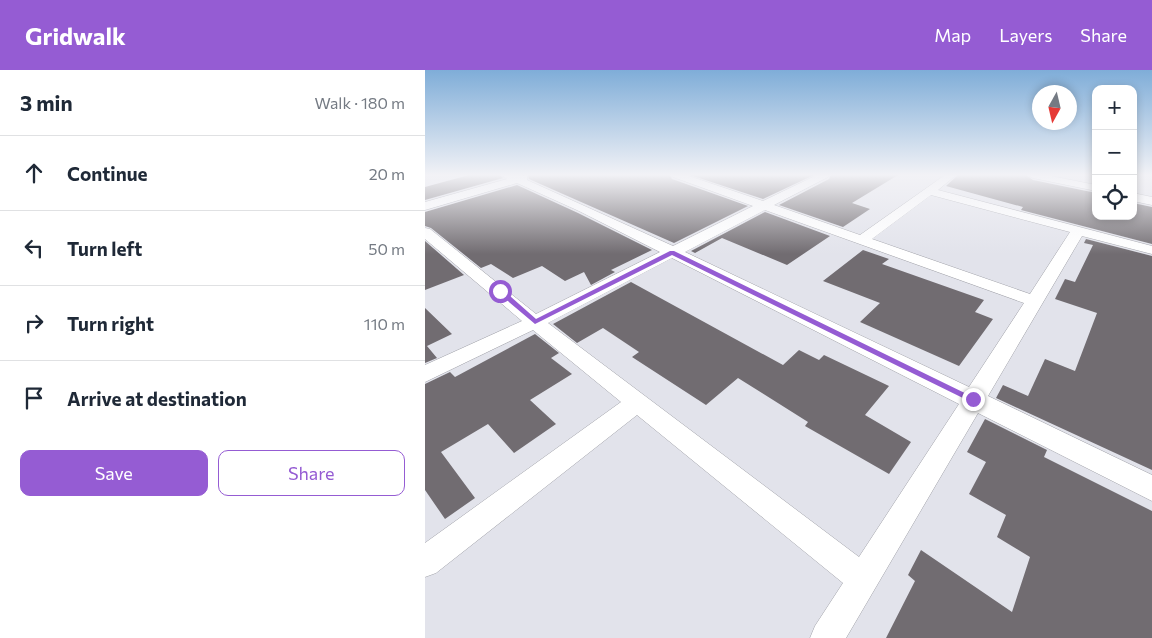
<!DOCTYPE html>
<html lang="en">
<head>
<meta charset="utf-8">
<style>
  :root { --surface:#fff; --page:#f2f2f3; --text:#1f2937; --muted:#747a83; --line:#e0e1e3; --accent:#955cd3 }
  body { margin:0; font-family:Commissioner,sans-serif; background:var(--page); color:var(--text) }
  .controls { position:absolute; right:15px; top:15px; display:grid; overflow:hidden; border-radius:10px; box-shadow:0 2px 8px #0003 }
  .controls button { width:45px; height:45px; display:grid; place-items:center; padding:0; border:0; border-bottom:1px solid var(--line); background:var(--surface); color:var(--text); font:25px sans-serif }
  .compass { position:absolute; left:607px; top:15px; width:45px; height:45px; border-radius:50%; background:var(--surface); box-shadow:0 2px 8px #0003; rotate:188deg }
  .stop { position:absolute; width:15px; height:15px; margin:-11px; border:4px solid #955cd3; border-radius:50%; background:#fff }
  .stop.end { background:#955cd3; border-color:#fff; box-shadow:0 1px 5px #0008 }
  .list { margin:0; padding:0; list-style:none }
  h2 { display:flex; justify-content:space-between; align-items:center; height:65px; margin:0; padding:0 20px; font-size:21px }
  h2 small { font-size:16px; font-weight:400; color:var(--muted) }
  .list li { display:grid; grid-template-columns:32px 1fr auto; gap:15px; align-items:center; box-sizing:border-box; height:75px; padding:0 20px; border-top:1px solid var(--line) }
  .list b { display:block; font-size:19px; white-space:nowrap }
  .list em { font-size:16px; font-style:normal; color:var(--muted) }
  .actions { display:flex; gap:10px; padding:15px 20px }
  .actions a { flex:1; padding:11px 0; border:1px solid var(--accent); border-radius:10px; text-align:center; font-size:18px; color:var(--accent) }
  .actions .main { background:var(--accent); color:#fff }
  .icon { flex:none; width:28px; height:28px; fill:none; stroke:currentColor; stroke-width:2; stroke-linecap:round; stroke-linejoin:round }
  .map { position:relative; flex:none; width:727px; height:568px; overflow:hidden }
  header { display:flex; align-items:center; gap:30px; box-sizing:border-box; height:70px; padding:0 25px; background:var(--accent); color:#fff }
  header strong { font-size:24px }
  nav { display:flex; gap:28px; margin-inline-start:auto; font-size:18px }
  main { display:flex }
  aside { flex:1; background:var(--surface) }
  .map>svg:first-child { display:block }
</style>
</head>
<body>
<header>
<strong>Gridwalk</strong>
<nav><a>Map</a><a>Layers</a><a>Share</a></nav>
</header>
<main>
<aside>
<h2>3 min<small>Walk · 180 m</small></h2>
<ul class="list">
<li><svg class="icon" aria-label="ahead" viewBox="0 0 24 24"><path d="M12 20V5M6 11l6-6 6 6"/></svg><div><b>Continue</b></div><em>20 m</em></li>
<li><svg class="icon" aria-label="left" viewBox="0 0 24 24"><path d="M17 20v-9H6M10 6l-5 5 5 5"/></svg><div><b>Turn left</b></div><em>50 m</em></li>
<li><svg class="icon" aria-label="right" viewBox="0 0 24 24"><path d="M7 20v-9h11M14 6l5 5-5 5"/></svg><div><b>Turn right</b></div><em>110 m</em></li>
<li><svg class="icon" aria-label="arrive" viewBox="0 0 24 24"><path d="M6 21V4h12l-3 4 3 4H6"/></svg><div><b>Arrive at destination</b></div></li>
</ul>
<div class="actions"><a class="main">Save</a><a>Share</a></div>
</aside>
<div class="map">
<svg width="727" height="568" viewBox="0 0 727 568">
  <rect width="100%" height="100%" fill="#e2e3eb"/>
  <g fill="#716c71">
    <polygon points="44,105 75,105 78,108 0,130 0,117"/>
    <polygon points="103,105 245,105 247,109 323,136 249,173 104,109"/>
    <polygon points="265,105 389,105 338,129"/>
    <polygon points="406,105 473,105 427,133 445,139 418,157 354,135 404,109"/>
    <polygon points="533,105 601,105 608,110 671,123 671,146 708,146 708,133 727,137 727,174 596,140 598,137 521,116"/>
    <polygon points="92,115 153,143 227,180 186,200 190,202 166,215 159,202 140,211 117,196 88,208 66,194 56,198 6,158 0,156 0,142"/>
    <polygon points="340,142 405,166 362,195 297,168 270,183 266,181"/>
    <polygon points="661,169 727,186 727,400 571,328 578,315 603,326 620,289 650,301 672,243 630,229 640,209 650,212 668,175 659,173"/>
    <polygon points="0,171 39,205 0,220"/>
    <polygon points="438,180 464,189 457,194 559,230 550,242 568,249 534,296 435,252 455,233 398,211"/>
    <polygon points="206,212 358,295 374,280 394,290 399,285 464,316 440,345 486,372 464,404 380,356 383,352 313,308 281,335 207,287 214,282 178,258 152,273 128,254"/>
    <polygon points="0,238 27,264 2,276 12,288 0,293"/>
    <polygon points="110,264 134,283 126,288 147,304 105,330 131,354 89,383 63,354 16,382 50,428 20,449 0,420 0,314 25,302 30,307"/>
    <polygon points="560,349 622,380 619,387 727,441 727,568 461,568 490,511 483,505 496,480 587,542 605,487 572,467 581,445 544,424 561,392 542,382"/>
  </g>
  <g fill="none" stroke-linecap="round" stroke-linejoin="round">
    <g stroke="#a0a1a8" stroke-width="1">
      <g id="street">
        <path d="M77,105L102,106V110L248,176L328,136L248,107L247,105H261L338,131L392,105H404L403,107L349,135L435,165L520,105H531L513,120L727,176V184L657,166L563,326L727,405V431L553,343L421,568H385L390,556L418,513L212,345L11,503L0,507V473L196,332L108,260L0,312V295L97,251L0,169V158L5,159L111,244L235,182L154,141L92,113L0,140V132L82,109ZM506,125L645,162L605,224L447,169ZM340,140L599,233L544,317L260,182ZM247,188L534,334L434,487L123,253Z"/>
        <polygon points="603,105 621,105 671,115 671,121 608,108"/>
        <polygon points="708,123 727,127 727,135 708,131"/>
      </g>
    </g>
    <use href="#street" fill="#fff" fill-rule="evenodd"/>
  </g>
  <linearGradient id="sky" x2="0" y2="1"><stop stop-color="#7fadd8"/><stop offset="0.57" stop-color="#f2f2f6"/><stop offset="1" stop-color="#f2f2f6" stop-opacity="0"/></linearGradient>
  <rect width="727" height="184" fill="url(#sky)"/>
  <polygon fill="#955cd3" points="245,181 249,181 552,329 551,331 544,331 247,185 110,254 71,221 77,219 111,249"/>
</svg>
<div class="controls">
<button>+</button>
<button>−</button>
<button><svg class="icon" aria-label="locate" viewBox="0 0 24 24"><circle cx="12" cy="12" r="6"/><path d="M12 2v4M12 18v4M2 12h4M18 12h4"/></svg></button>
</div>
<svg class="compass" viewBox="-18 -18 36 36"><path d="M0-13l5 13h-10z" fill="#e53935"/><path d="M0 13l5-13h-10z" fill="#747a83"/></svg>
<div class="stop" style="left:75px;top:221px"></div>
<div class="stop end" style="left:548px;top:329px"></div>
</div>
</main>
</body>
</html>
